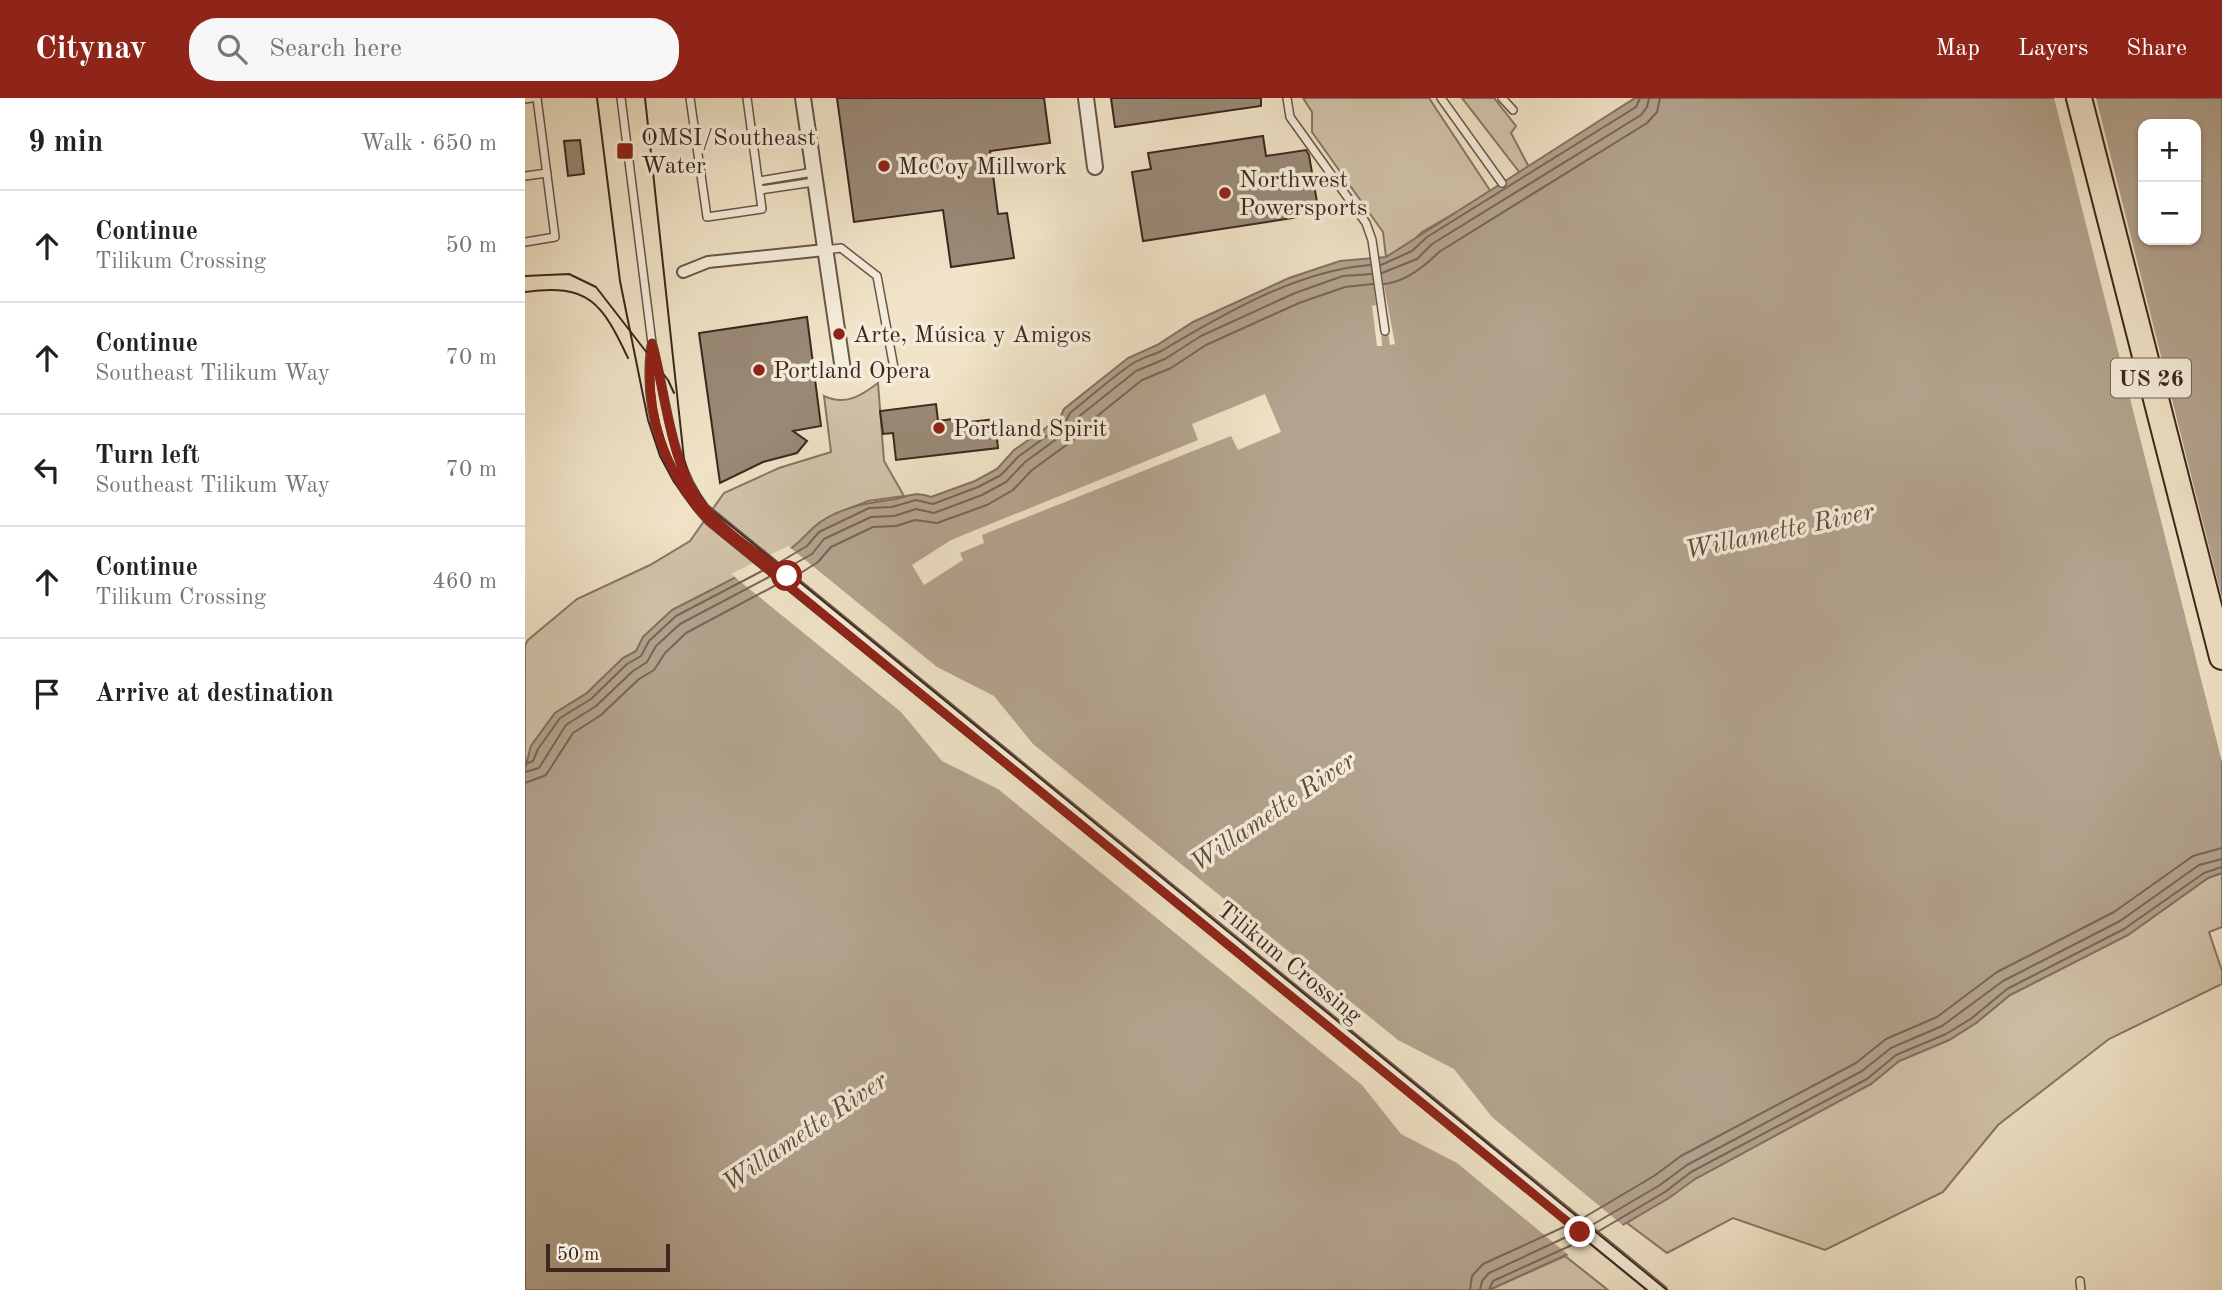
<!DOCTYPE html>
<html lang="en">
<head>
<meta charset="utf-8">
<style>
  :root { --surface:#fff; --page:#f6f6f6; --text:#222; --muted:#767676; --line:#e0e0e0; --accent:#8f2418 }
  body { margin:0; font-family:"Old Standard TT",serif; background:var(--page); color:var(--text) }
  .controls { position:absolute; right:21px; top:21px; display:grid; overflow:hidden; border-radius:14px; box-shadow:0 2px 5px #0004 }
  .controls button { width:63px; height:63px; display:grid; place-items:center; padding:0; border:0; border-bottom:2px solid var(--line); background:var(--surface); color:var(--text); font:35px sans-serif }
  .scale { position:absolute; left:21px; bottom:18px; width:124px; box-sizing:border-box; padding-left:7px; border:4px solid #3d271f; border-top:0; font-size:19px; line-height:24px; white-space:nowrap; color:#3d271f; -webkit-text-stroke:5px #f5eddb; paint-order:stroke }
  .stop { position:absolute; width:21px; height:21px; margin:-16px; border:5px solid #8f2418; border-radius:50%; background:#fff }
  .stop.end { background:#8f2418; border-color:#fff; box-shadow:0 2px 7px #0008 }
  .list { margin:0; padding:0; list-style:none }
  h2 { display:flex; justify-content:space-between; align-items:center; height:91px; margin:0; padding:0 28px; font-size:30px }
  h2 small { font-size:23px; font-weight:400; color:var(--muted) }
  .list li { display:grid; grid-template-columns:46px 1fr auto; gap:21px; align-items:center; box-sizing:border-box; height:112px; padding:0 28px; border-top:2px solid var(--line) }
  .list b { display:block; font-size:26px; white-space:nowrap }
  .list p { margin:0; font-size:23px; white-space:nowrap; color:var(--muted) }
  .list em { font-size:23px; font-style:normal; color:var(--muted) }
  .icon { flex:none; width:38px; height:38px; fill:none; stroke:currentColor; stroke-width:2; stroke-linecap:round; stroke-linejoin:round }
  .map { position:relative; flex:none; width:1697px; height:1192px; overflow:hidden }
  header { display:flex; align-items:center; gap:42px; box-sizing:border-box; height:98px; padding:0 35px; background:var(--accent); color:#fff }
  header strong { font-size:33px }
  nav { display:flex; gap:38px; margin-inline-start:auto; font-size:24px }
  .search { width:490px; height:63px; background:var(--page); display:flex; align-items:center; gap:18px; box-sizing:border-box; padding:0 24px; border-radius:28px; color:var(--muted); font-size:26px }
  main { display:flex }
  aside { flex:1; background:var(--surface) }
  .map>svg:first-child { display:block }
</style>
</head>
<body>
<header>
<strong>Citynav</strong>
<div class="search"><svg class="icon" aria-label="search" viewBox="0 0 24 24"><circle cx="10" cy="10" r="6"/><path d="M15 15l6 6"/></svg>Search here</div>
<nav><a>Map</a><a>Layers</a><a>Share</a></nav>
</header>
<main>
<aside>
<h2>9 min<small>Walk · 650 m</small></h2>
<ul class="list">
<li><svg class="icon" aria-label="ahead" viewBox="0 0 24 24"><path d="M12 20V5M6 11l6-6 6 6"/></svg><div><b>Continue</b><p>Tilikum Crossing</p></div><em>50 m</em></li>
<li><svg class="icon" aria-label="ahead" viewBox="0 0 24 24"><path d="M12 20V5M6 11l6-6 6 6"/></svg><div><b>Continue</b><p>Southeast Tilikum Way</p></div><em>70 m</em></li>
<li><svg class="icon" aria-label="left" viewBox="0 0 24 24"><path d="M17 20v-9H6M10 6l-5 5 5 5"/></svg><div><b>Turn left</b><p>Southeast Tilikum Way</p></div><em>70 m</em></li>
<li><svg class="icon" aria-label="ahead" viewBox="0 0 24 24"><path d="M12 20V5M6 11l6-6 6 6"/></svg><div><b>Continue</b><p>Tilikum Crossing</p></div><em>460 m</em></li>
<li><svg class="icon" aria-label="arrive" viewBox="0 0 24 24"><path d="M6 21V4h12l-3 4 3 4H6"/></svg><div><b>Arrive at destination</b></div></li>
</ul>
</aside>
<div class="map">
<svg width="1697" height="1192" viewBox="0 0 1697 1192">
  <rect width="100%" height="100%" fill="#f0e3c7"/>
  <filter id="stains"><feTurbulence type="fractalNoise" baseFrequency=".00286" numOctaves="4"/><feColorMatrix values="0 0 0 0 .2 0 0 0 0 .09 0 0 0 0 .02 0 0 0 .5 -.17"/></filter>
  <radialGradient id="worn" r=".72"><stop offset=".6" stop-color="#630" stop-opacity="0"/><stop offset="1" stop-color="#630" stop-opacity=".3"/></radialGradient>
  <g fill="#d2c3aa" stroke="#887564" stroke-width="2">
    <polygon points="778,0 904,0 966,94 897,134 884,147 861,159 858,134 787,34 787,14"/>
    <polygon points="937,0 969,0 991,28 986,35 1004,69 995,75"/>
    <path d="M353,285L359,363L379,398L343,403L323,411L289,429L278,443L264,452L147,512L118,539L112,553L98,560L62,595L30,615L6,648L0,671V547L3,542L52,501L125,467L165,443L199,395L254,370L306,354L299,298C320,308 336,298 353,285Z"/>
    <polygon points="1697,775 1697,829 1684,834 1697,873 1697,886 1584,941 1473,1027 1418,1094 1300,1152 1208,1120 1142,1155 1102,1125 1169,1081 1346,986 1374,963 1424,942 1451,925 1485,897 1603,837 1683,780"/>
    <polygon points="1040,1158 1083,1192 964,1192"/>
  </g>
  <path fill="#b3a38e" stroke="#847162" stroke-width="2" fill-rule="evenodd" d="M1110,0H1697V775L1683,780L1603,837L1485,897L1451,925L1424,942L1374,963L1346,986L1170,1081L1144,1100L1065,1146L964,1192H0V671L6,648L30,615L62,595L98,560L111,553L118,539L147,512L264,452C274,445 279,438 288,430C308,411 339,405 364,402C384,400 386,392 406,399L450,383L472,371L489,352L535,320L539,311L603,260L632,247L668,224L764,180L815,163L861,159ZM1618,26H1671V142H1618Z"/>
  <g fill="#f0e3c7">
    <polygon points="1529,0 1571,0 1697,500 1697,664"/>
    <polygon points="853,156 870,246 865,247 863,233 856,234 857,248 852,248 847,208 851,207 845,157"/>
    <polygon points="740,296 756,334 713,352 706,338 457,437 459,445 435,455 438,462 399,487 387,467 426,442 673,342 667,326"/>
    <polygon points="263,448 412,569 469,598 508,646 873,942 929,971 967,1019 1101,1130 1046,1159 932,1065 876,1036 837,987 473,691 417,663 376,614 206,476"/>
  </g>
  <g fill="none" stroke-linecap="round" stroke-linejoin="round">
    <g stroke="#786556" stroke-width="2">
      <polyline points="856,167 887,153 902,139 1111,9 1115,0"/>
      <polyline points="857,175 892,161 907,146 1116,17 1122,9 1124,0"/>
      <path d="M859,186C880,184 899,169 914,154L1122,25L1132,14L1135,0"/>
      <path d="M255,464L282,448L294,434L344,410L367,409L391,402L408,406L453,389L476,377L494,358L540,325L545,315C565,299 584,282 604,268C614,260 627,258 638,252C700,215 772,173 845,167"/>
      <polyline points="262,470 287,456 299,441 346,419 369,418 391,411 409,415 457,397 481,384 500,364 544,332 552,320 611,273 640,261 676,238 770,195 818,178 847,176"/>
      <polyline points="271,478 293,464 306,449 348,429 371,428 390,422 412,425 462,407 488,392 507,372 551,340 561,327 617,282 646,270 681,247 774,205 820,189 848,186"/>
      <polyline points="0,666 8,663 13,651 35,620 66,601 102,566 116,558 124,543 151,518 237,473"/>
      <polyline points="0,674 14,670 41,627 71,608 108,573 122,564 131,548 155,526 244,479"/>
      <polyline points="0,685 21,677 48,635 76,617 114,581 129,572 140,555 161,535 253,486"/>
      <polyline points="1058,1120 1129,1078 1156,1058 1331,965 1361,941 1412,919 1472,874 1589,814 1668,758 1697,750"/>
      <polyline points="1067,1127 1135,1087 1162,1067 1337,973 1366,950 1417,928 1478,883 1595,823 1674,767 1697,761"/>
      <polyline points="1074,1133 1140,1094 1166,1074 1342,981 1371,957 1421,936 1447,920 1482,891 1599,831 1679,775 1697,769"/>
      <polyline points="945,1192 947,1178 958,1166 1041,1128"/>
      <polyline points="955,1192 957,1183 964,1175 1050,1135"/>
      <polyline points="964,1192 968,1183 1058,1142"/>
    </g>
  </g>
  <g fill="#9a8976" stroke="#3d271f" stroke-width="2">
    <polygon points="312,0 519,0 525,45 465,53 473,116 482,115 489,160 426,169 418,112 329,124"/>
    <polygon points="586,0 736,0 736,8 590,29"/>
    <polygon points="738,38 741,58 781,52 784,57 794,116 618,143 607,74 626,71 623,55"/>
    <polygon points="55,42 59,76 43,78 39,43"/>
    <polygon points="282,219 296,328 268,333 282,343 272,355 238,364 195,385 174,235"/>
    <polygon points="411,306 413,323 436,320 436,325 470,321 473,350 371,362 368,335 358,336 355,313"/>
  </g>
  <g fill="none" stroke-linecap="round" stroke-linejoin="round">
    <g stroke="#6a5649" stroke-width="10">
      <g id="service">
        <path d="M96,0L127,245C142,300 144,364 180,410L1138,1192"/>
        <polyline points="165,0 182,119 237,111 222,0"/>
        <polyline points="762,0 765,19 841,125 847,142 860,233"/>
        <polyline points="916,0 977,85"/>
        <polyline points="977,0 988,12"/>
        <polyline points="0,1 7,0"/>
        <polyline points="0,78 22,75"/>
        <polyline points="234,83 288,74"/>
        <polyline points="235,92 289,84"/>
        <polyline points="0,144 30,139 12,0"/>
        <polyline points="300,152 316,150 352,178 369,270"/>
        <path d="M126,249C118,315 139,375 184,423L1128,1192"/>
        <polyline points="1555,1183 1556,1192"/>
      </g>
    </g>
    <g stroke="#6a5649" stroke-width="14">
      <polyline id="pedestrian" points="158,174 183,164 300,152"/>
    </g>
    <g stroke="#6a5649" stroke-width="18">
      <g id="minor">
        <polyline points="278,0 318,272"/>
        <polyline points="561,0 570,69"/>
      </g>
    </g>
    <g stroke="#3d271f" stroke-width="28">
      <polyline id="trunk" points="1554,0 1697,559"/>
    </g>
    <use href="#service" stroke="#f5eddb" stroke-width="7"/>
    <use href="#pedestrian" stroke="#f5eddb" stroke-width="10"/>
    <use href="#minor" stroke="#f5eddb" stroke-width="14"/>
    <use href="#trunk" stroke="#f0e3c7" stroke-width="24"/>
    <g stroke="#3d271f" stroke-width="2">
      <polyline points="72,0 95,183 123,322 135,358 149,384 168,410 192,434 1122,1192"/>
      <polyline points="120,0 159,361 166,383 183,409 1142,1192"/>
      <polyline points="0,178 44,176 71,189 143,282 149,295"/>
      <path d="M0,194C64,185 77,205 103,260"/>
    </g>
  </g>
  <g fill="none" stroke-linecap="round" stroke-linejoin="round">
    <path stroke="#8f2418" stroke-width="9" d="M262,478C235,457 201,436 179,409C145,369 141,296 127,245C118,312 138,373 184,423L1055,1134"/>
  </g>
  <g fill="#8f2418" stroke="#f5eddb" stroke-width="2.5">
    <rect x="91" y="44" width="18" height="18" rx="3.5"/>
    <circle cx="359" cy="68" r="7"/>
    <circle cx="700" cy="95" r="7"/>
    <circle cx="314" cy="236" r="7"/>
    <circle cx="234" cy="272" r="7"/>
    <circle cx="414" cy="330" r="7"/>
  </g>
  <g text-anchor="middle" stroke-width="7" stroke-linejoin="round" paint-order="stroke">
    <rect fill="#f5eddb" stroke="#746257" stroke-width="2" x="1586" y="260.5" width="80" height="39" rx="5"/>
    <g font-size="23" font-weight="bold" fill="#3d271f">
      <text x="1626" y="288">US 26</text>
    </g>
    <g font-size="24" fill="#3d271f" stroke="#f5eddb" text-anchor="start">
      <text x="116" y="47">OMSI/Southeast<tspan x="116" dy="28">Water</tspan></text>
      <text x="373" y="76">McCoy Millwork</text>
      <text x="714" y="89">Northwest<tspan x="714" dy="28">Powersports</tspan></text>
      <text x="328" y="244">Arte, Música y Amigos</text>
      <text x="248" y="280">Portland Opera</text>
      <text x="428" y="338">Portland Spirit</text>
    </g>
    <g font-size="24" fill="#3d271f" stroke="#f5eddb">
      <text transform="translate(765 864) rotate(39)" y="8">Tilikum Crossing</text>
    </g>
    <g font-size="26" font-style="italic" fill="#604c40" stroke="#f5eddb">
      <text transform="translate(1254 432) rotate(-12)" y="9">Willamette River</text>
      <text transform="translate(747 713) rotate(-34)" y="9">Willamette River</text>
      <text transform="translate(279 1033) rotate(-34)" y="9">Willamette River</text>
    </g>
  </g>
  <rect width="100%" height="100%" filter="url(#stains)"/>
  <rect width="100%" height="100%" fill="url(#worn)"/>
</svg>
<div class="controls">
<button>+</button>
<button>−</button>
</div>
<div class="scale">50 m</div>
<div class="stop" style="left:262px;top:478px"></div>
<div class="stop end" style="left:1055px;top:1134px"></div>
</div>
</main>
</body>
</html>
